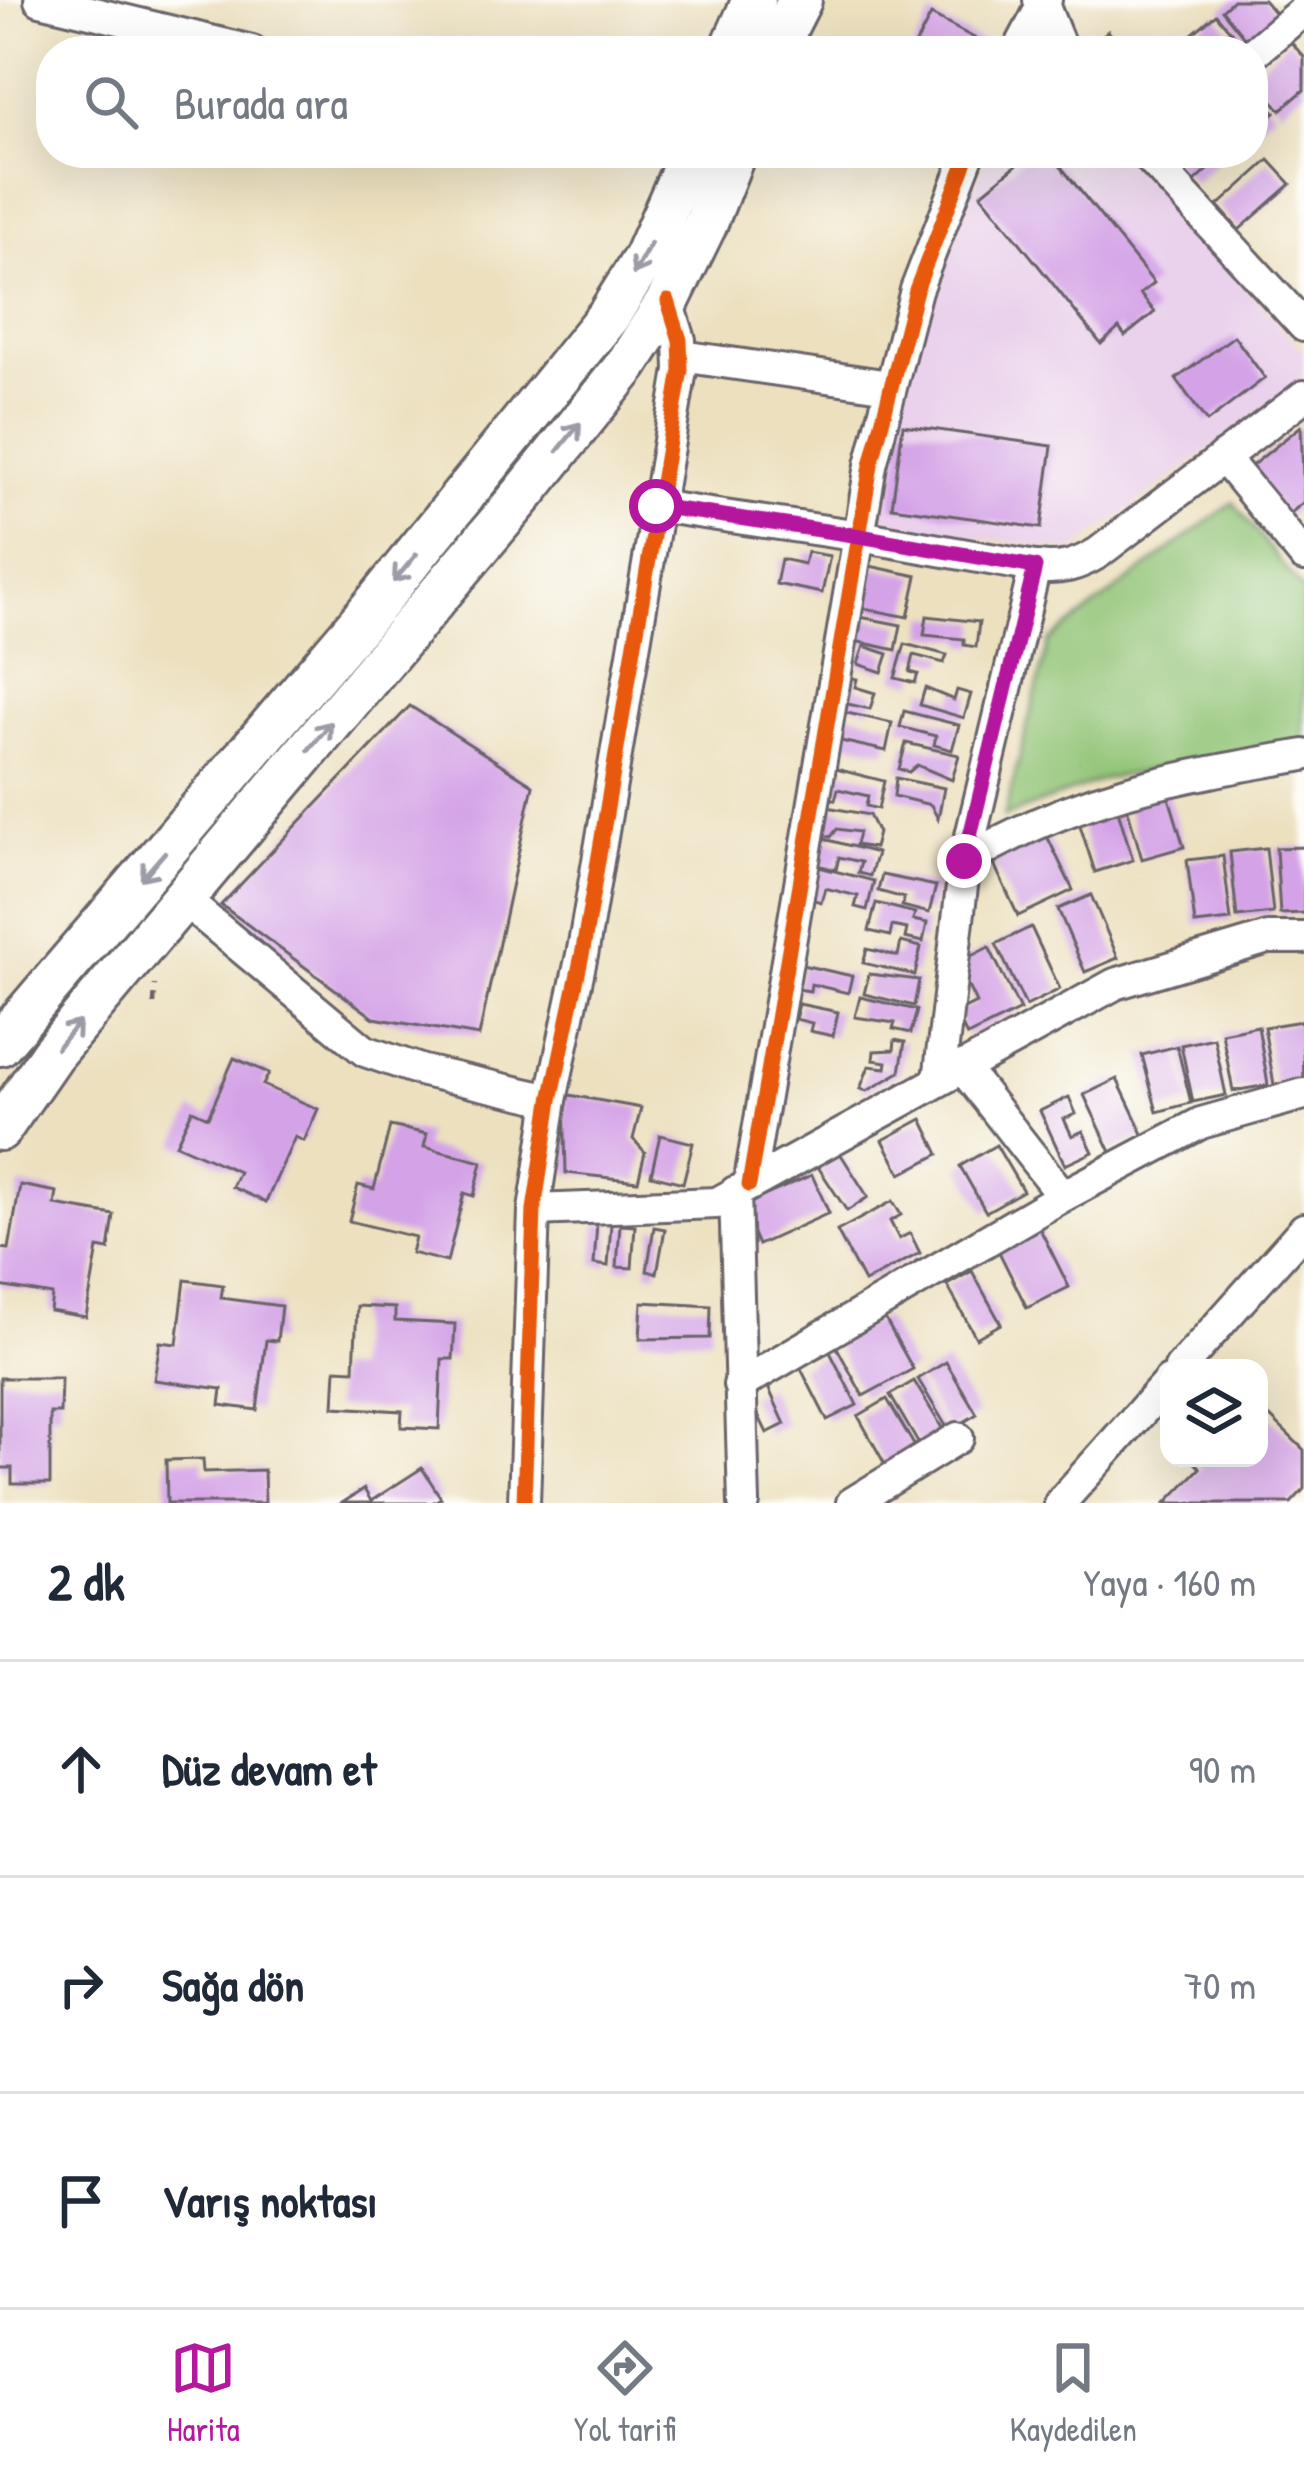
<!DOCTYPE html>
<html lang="tr">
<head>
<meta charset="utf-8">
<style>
  :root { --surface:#fff; --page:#f2f2f3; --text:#1f2937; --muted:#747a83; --line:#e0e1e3; --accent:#b5179e }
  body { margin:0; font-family:"Patrick Hand",sans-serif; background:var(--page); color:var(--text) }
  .controls { position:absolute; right:36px; bottom:36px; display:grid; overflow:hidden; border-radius:24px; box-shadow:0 12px 48px #0002 }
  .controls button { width:108px; height:108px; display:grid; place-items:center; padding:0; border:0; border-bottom:3px solid var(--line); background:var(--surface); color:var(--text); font:60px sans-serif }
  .stop { position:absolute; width:36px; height:36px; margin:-27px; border:9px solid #b5179e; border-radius:50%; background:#fff }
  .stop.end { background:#b5179e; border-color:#fff; box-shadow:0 3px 12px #0008 }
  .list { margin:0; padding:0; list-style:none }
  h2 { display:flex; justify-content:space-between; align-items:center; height:156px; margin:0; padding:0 48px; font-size:51px }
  h2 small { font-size:39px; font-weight:400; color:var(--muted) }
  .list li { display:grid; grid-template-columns:78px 1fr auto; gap:36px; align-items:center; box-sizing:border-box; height:216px; padding:0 48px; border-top:3px solid var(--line) }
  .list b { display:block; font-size:45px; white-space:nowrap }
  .list em { font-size:39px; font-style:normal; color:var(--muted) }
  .icon { flex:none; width:66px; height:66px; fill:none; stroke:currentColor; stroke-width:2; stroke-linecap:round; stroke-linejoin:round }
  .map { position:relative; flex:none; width:1304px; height:1503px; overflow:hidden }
  .search { position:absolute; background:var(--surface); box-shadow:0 12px 48px #0002; left:36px; right:36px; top:36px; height:132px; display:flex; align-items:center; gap:30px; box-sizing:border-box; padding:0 42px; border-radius:48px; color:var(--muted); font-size:45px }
  .sheet { height:804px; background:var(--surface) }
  nav { display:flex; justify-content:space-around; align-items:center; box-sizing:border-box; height:168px; border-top:3px solid var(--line); background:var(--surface); font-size:33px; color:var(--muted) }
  nav a { display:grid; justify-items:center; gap:6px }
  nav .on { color:var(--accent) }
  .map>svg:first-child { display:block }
</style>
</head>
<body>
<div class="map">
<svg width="1304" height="1503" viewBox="0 0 1304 1503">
  <rect width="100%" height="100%" fill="#fdfcf7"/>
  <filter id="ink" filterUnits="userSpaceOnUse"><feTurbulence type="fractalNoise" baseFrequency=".00833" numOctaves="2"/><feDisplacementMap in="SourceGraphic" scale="24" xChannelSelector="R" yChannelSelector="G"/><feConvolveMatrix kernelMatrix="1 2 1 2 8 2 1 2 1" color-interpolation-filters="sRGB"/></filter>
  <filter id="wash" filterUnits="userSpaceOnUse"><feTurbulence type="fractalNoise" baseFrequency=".004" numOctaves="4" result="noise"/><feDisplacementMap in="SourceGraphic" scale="48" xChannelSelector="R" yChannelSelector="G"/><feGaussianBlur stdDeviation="2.7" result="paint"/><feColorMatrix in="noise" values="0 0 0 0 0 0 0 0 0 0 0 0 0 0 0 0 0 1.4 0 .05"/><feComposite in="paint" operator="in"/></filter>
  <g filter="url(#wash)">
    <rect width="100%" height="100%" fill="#ece0bf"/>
    <polygon fill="#ead1ec" points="989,153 1128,153 1304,352 1304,379 1073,551 921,529 879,517 906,358 936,271"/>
    <polygon fill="#90c374" stroke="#597258" stroke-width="3" points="1233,502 1304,592 1304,742 1104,779 1004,817 1049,641"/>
    <g id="blocks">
      <g fill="#d4a3e7">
        <polygon points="1233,0 1264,0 1278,17 1248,42 1222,10"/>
        <polygon points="1216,14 1243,46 1237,51 1185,51 1180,44"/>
        <polygon points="931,15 991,47 989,51 912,51"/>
        <polygon points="1108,31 1124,51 1084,51"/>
        <polygon points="1289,40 1304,57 1304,90 1281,110 1253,78 1253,71"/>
        <polygon points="1253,87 1275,112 1253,130"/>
        <polygon points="1031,153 1050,153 1154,283 1140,294 1155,312 1125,336 1119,328 1101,344 981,194"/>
        <polygon points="1166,153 1221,153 1223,156 1194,183"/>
        <polygon points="1269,160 1291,184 1239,230 1218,206"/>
        <polygon points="1234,336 1265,378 1207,422 1176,379"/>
        <polygon points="903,425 1052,446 1041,528 892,507"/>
        <polygon points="1301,426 1304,502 1287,516 1249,468"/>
        <polygon points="807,552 830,556 822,593 776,584 781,559 804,564"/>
        <polygon points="865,565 917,576 908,617 857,607"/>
        <polygon points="855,616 901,625 896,650 850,640"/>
        <polygon points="927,616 979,622 976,647 964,645 964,639 924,635"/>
        <polygon points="905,644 947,655 944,663 914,655 910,672 918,674 915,683 895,678"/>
        <polygon points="864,646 888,654 882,672 858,664"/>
        <polygon points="845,676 857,679 855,687 875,693 870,709 839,702"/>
        <polygon points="925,688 954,700 957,690 971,694 964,718 920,705"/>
        <polygon points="410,706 533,785 479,1036 374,1018 221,905"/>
        <polygon points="838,711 892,723 886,751 832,739"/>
        <polygon points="904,711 959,725 952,750 934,745 936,736 900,727"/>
        <polygon points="906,743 959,755 952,780 917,765 909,772 899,769"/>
        <polygon points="828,767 884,781 878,809 866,806 868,796 838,789 835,800 821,796"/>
        <polygon points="896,778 944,788 938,819 931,805 894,796"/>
        <polygon points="1167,791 1184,847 1142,859 1126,804"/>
        <polygon points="1116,804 1133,860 1095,872 1077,816"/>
        <polygon points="822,806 869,815 878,833 874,848 856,845 859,832 837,829 831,837 817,833"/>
        <polygon points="1047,836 1073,890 1018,916 993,862"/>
        <polygon points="821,838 877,853 870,876 858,873 861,862 839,857 836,870 814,864"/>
        <polygon points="1304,847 1304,913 1280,914 1276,848"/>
        <polygon points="1266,848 1273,913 1237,917 1230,852"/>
        <polygon points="1223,856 1231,920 1195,924 1187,860"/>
        <polygon points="819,867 874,881 867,910 855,907 858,896 825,888 821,902 811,899"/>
        <polygon points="882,875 936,886 929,913 902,906 904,898 878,891"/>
        <polygon points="1091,895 1118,958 1085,972 1058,909"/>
        <polygon points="876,903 915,913 913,920 927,923 923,942 905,938 907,929 892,926 890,936 869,931"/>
        <polygon points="1031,927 1060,989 1026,1006 996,944"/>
        <polygon points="901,942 921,947 915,975 863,963 867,949 898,956"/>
        <polygon points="989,947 1020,1010 967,1036 956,1013 976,1003 957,963"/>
        <polygon points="802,965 852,976 848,993 811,984 810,991 797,989"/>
        <polygon points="869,974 919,980 914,1006 864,994"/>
        <polygon points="860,997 917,1010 911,1033 893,1029 895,1023 855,1017"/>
        <polygon points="799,1004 838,1012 833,1036 810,1031 812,1023 795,1019"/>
        <polygon points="1302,1021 1304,1080 1274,1085 1264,1027"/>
        <polygon points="1258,1026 1268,1085 1233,1091 1222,1033"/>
        <polygon points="1214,1038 1226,1095 1193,1102 1181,1045"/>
        <polygon points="895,1040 905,1042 900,1072 867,1091 860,1089 869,1066 886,1068 887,1062 873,1060 874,1051 894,1050"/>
        <polygon points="1177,1046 1191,1103 1157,1112 1142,1055"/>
        <polygon points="234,1058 269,1073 263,1085 318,1109 304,1141 295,1137 266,1202 232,1187 239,1172 176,1144 192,1110 208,1117"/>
        <polygon points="1117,1079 1144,1136 1111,1152 1084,1095"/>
        <polygon points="564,1094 641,1108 633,1139 645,1152 638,1181 566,1173"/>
        <polygon points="1069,1097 1076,1114 1064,1119 1072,1136 1083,1131 1093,1152 1065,1165 1040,1111"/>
        <polygon points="922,1119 939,1154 901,1174 883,1140"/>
        <polygon points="390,1126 427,1134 424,1147 482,1162 474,1196 464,1193 447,1262 411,1253 415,1237 349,1221 358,1185 374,1189"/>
        <polygon points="660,1135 693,1143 683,1183 651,1175"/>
        <polygon points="996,1145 1023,1191 986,1212 960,1166"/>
        <polygon points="840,1153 868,1197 847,1211 818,1167"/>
        <polygon points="812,1175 829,1213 758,1245 741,1206"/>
        <polygon points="20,1185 57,1192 55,1205 114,1215 109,1250 98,1248 86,1317 50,1311 52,1295 0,1286 0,1248 9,1249"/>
        <polygon points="893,1201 901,1215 890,1221 899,1239 910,1233 920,1253 864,1282 837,1231"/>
        <polygon points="597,1223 611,1224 608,1266 594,1264"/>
        <polygon points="620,1225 635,1226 632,1268 617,1267"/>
        <polygon points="654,1227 665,1229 657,1273 647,1271"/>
        <polygon points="1040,1229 1069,1287 1027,1308 998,1250"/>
        <polygon points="972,1271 1001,1324 976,1338 947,1285"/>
        <polygon points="185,1280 223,1285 221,1298 281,1306 277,1341 266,1340 257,1410 220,1405 222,1389 154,1380 160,1342 177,1344"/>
        <polygon points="642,1302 711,1306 710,1338 640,1339"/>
        <polygon points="357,1306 395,1308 395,1321 455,1324 453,1359 442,1359 439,1429 401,1427 402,1411 334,1407 336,1369 354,1370"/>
        <polygon points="884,1317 913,1369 863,1396 835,1344"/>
        <polygon points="830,1352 857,1405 827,1420 800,1367"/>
        <polygon points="946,1362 977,1414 949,1431 918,1379"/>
        <polygon points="0,1378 61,1378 60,1413 50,1413 50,1484 12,1484 12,1468 0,1468"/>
        <polygon points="914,1381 945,1433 921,1448 890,1395"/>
        <polygon points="768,1387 785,1424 767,1433 749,1396"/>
        <polygon points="887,1399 917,1450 887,1468 858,1416"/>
        <polygon points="1259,1406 1304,1450 1304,1489 1291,1503 1166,1503 1200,1468 1190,1458 1259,1458"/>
        <polygon points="203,1459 204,1472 264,1470 265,1503 167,1503 166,1460"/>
        <polygon points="422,1468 441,1498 432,1503 342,1503 364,1489 371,1501"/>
      </g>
    </g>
  </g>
  <g filter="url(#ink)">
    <use href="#blocks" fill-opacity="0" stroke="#696469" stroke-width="3"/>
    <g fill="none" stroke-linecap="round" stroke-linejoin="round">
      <g stroke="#696469" stroke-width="36">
        <g id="street">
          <polyline points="40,0 252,51"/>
          <polyline points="1046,0 1043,4 1062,51"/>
          <polyline points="1018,51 1043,4 1039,0"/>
          <polyline points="1253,53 1304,10"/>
          <polyline points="1145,153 1304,326"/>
          <polyline points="681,356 890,386"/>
          <polyline points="1223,457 1304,556"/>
          <polyline points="656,506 860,536 1035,567"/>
          <path d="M965,861C1077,794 1177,777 1304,755"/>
          <polyline points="183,899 365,1051 423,1071 551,1100"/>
          <polyline points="962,1067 1063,1196"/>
          <path d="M939,1080L965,861L1035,567C1061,570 1076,566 1098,553L1304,396"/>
          <polyline points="749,1185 871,465 916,290 969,153"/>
          <polyline points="735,1192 744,1503"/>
          <polyline points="534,1210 717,1203 1115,984 1268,938 1304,938"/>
          <polyline points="1180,1368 1304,1229"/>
          <polyline points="739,1385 1063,1196 1201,1123 1304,1094"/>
          <polyline points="524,1503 534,1210 551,1100 583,950 681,370 680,340 668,301"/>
          <polyline points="852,1503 958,1438"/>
          <polyline points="1060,1503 1169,1381"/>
        </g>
      </g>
      <g stroke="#696469" stroke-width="48">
        <g id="secondary">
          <polyline points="731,51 754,0"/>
          <polyline points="774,51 800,0"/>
          <polyline points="0,1044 378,601 609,315 645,257 691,153"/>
          <polyline points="0,1129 52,1054 526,491 627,365 668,301 706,223 734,153"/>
        </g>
      </g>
      <polyline stroke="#696469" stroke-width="4.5" stroke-dasharray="9 9" stroke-linecap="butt" points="154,1004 155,985"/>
      <use href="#street" stroke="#fff" stroke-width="30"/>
      <use href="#secondary" stroke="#fff" stroke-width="42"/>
      <g stroke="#fdfcf7" stroke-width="22">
        <g id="cycleway">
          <polyline points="749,1185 871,465 916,290 969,153"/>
          <polyline points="524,1503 534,1210 551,1100 583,950 681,370 680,340 668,301"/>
        </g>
      </g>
      <use href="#cycleway" stroke="#e8590c" stroke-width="15"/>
    </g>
    <defs><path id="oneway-shaft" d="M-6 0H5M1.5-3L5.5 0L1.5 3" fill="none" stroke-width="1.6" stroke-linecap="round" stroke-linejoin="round" transform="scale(3)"/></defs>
    <g stroke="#9c9ca7">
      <use href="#oneway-shaft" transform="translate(642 259) rotate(119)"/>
      <use href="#oneway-shaft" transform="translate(569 437) rotate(-51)"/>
      <use href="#oneway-shaft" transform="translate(405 568) rotate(130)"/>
      <use href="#oneway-shaft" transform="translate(320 736) rotate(-50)"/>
      <use href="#oneway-shaft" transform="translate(153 866) rotate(131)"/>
      <use href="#oneway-shaft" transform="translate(68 1035) rotate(-50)"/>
    </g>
  </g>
  <g fill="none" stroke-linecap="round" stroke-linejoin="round" filter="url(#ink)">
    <polyline stroke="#b5179e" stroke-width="15" points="656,506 860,536 1035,567 964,861"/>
  </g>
</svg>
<div class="controls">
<button><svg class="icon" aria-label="layers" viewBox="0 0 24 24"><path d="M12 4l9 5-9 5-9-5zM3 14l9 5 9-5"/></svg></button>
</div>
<div class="stop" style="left:656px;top:506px"></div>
<div class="stop end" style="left:964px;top:861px"></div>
<div class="search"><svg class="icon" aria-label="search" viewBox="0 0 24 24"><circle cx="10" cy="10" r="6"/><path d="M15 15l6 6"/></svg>Burada ara</div>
</div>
<section class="sheet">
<h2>2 dk<small>Yaya · 160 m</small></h2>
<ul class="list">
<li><svg class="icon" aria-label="ahead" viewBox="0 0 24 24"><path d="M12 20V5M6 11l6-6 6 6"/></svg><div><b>Düz devam et</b></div><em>90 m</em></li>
<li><svg class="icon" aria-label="right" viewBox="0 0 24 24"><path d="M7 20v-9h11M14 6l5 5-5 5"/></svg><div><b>Sağa dön</b></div><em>70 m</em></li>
<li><svg class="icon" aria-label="arrive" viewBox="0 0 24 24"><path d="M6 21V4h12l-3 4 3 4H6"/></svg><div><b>Varış noktası</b></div></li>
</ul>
</section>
<nav>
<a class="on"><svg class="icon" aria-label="map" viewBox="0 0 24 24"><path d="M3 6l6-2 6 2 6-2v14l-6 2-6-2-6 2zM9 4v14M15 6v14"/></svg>Harita</a>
<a><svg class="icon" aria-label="directions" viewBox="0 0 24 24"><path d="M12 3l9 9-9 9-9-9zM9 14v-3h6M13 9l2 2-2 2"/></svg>Yol tarifi</a>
<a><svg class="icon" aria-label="saved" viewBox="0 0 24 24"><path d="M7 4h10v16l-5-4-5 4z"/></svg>Kaydedilen</a>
</nav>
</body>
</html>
